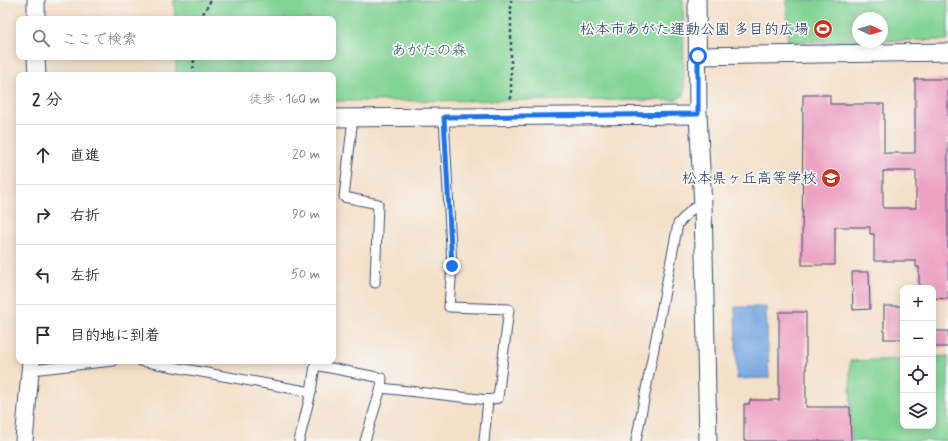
<!DOCTYPE html>
<html lang="ja">
<head>
<meta charset="utf-8">
<style>
  :root { --surface:#fff; --page:#f7f7f7; --text:#2b2b33; --muted:#7c7c81; --line:#e1e1e2 }
  body { margin:0; font-family:Mynerve,"Klee One",sans-serif; background:var(--page); color:var(--text) }
  .controls { position:absolute; right:12px; bottom:12px; display:grid; overflow:hidden; border-radius:8px; box-shadow:0 2px 10px #0003 }
  .controls button { width:36px; height:36px; display:grid; place-items:center; padding:0; border:0; border-bottom:1px solid var(--line); background:var(--surface); color:var(--text); font:20px sans-serif }
  .compass { position:absolute; left:852px; top:12px; width:36px; height:36px; border-radius:50%; background:var(--surface); box-shadow:0 2px 10px #0003; rotate:94deg }
  .stop { position:absolute; width:12px; height:12px; margin:-9px; border:3px solid #1a73e8; border-radius:50%; background:#fff }
  .stop.end { background:#1a73e8; border-color:#fff; box-shadow:0 1px 4px #0008 }
  .list { margin:0; padding:0; list-style:none }
  h2 { display:flex; justify-content:space-between; align-items:center; height:52px; margin:0; padding:0 16px; font-size:17px }
  h2 small { font-size:13px; font-weight:400; color:var(--muted) }
  .list li { display:grid; grid-template-columns:26px 1fr auto; gap:12px; align-items:center; box-sizing:border-box; height:60px; padding:0 16px; border-top:1px solid var(--line) }
  .list b { display:block; font-size:15px; white-space:nowrap }
  .list em { font-size:13px; font-style:normal; color:var(--muted) }
  .icon { flex:none; width:22px; height:22px; fill:none; stroke:currentColor; stroke-width:2; stroke-linecap:round; stroke-linejoin:round }
  .map { position:relative; flex:none; width:948px; height:441px; overflow:hidden }
  .search { position:absolute; background:var(--surface); box-shadow:0 2px 10px #0003; left:16px; top:16px; width:320px; height:44px; display:flex; align-items:center; gap:10px; box-sizing:border-box; padding:0 14px; border-radius:8px; color:var(--muted); font-size:15px }
  .panel { position:absolute; background:var(--surface); box-shadow:0 2px 10px #0003; left:16px; top:72px; width:320px; height:292px; border-radius:8px }
  .map>svg:first-child { display:block }
</style>
</head>
<body>
<div class="map">
<svg width="948" height="441" viewBox="0 0 948 441">
  <rect width="100%" height="100%" fill="#f6f6f2"/>
  <filter id="ink" filterUnits="userSpaceOnUse"><feTurbulence type="fractalNoise" baseFrequency=".025" numOctaves="2"/><feDisplacementMap in="SourceGraphic" scale="8" xChannelSelector="R" yChannelSelector="G"/><feConvolveMatrix kernelMatrix="1 2 1 2 8 2 1 2 1" color-interpolation-filters="sRGB"/></filter>
  <filter id="wash" filterUnits="userSpaceOnUse"><feTurbulence type="fractalNoise" baseFrequency=".012" numOctaves="4" result="noise"/><feDisplacementMap in="SourceGraphic" scale="16" xChannelSelector="R" yChannelSelector="G"/><feGaussianBlur stdDeviation="0.9" result="paint"/><feColorMatrix in="noise" values="0 0 0 0 0 0 0 0 0 0 0 0 0 0 0 0 0 1.4 0 .05"/><feComposite in="paint" operator="in"/></filter>
  <g filter="url(#wash)">
    <rect width="100%" height="100%" fill="#f4e0c8"/>
    <g fill="#82d495" stroke="#4e827a">
      <polygon points="174,0 683,0 684,95 675,100 333,101 333,75 176,75 176,57 333,57 333,19 175,19"/>
      <polygon points="787,0 948,0 948,40 882,41 882,18 858,18 858,41 788,42"/>
      <polygon points="948,356 948,441 851,441 850,361 903,359 903,426 933,426 933,357"/>
    </g>
    <polygon fill="#78a8e2" stroke="#4a6ca0" points="735,307 766,307 769,378 737,379"/>
    <g id="blocks">
      <g fill="#eda1c3" fill-rule="evenodd">
        <path d="M915,79H948V299L933,298V288H919V267H916V261H874V234H870V227H835V265H802L803,95H830V104H884V153H915ZM883,171H916V208H883Z"/>
        <polygon points="852,272 869,272 870,309 853,310"/>
        <rect x="884" y="306" width="19" height="33"/>
        <polygon points="779,312 806,312 806,407 850,407 851,441 744,441 744,404 749,404 750,400 779,400"/>
        <rect x="933" y="331" width="15" height="16"/>
      </g>
    </g>
  </g>
  <g filter="url(#ink)">
    <use href="#blocks" fill-opacity="0" stroke="#3c4a6e" stroke-width="1"/>
    <g fill="none" stroke-linecap="round" stroke-linejoin="round">
      <g stroke="#3c4a6e" stroke-width="11">
        <g id="service">
          <polyline points="444,117 452,266 449,307 509,309 498,398 488,400 484,441"/>
          <polyline points="353,118 344,197 378,204 375,283"/>
          <polyline points="141,361 311,392"/>
          <polyline points="31,370 113,361"/>
          <polyline points="299,441 311,392 315,365 382,378 381,388"/>
          <polyline points="365,441 381,388 488,400"/>
          <polyline points="636,441 678,224 692,209 703,205"/>
        </g>
      </g>
      <g stroke="#3c4a6e" stroke-width="19">
        <g id="minor">
          <polyline points="36,0 36,19"/>
          <polyline points="697,0 698,115 703,205 708,441"/>
          <polyline points="698,56 948,52"/>
          <polyline points="36,57 37,75"/>
          <polyline points="333,118 698,115"/>
          <polyline points="24,441 31,361"/>
        </g>
      </g>
      <g stroke="#3c4a6e" stroke-width="2.5" stroke-dasharray="3 3" stroke-linecap="butt">
        <polyline points="511,0 511,99"/>
        <polyline points="200,19 211,0"/>
        <polyline points="193,75 194,57"/>
      </g>
      <use href="#service" stroke="#fff" stroke-width="9"/>
      <use href="#minor" stroke="#fff" stroke-width="17"/>
    </g>
  </g>
  <g fill="none" stroke-linecap="round" stroke-linejoin="round" filter="url(#ink)">
    <polyline stroke="#1a73e8" stroke-width="5" points="452,266 444,117 698,114 698,56"/>
  </g>
  <defs>
    <g id="stadium-disc" transform="scale(1)"><circle r="9.5" fill="#c8321e" stroke="#f6f6f2"/><path d="M0-5a6.5 5 0 1 0 0 10a6.5 5 0 1 0 0-10ZM-3.5-1.8h7v3.6h-7Z" fill="#fff"/></g>
    <g id="school-disc" transform="scale(1)"><circle r="9.5" fill="#c8321e" stroke="#f6f6f2"/><path d="M0-5L7-2L0 1L-7-2ZM-4 1L0 2.5L4 1V4Q0 6-4 4Z" fill="#fff"/></g>
  </defs>
  <g fill-rule="evenodd">
    <use href="#stadium-disc" x="823" y="29"/>
    <use href="#school-disc" x="831" y="178"/>
  </g>
  <g text-anchor="middle" stroke-width="3.5" stroke-linejoin="round" paint-order="stroke">
    <g font-size="15" fill="#1b2f5e" stroke="#f6f6f2" text-anchor="end">
      <text x="809" y="34">松本市あがた運動公園 多目的広場</text>
      <text x="817" y="183">松本県ヶ丘高等学校</text>
    </g>
    <g font-size="15" fill="#35586c" stroke="#f6f6f2">
      <text x="429" y="55">あがたの森</text>
    </g>
  </g>
</svg>
<div class="controls">
<button>+</button>
<button>−</button>
<button><svg class="icon" aria-label="locate" viewBox="0 0 24 24"><circle cx="12" cy="12" r="6"/><path d="M12 2v4M12 18v4M2 12h4M18 12h4"/></svg></button>
<button><svg class="icon" aria-label="layers" viewBox="0 0 24 24"><path d="M12 4l9 5-9 5-9-5zM3 14l9 5 9-5"/></svg></button>
</div>
<svg class="compass" viewBox="-18 -18 36 36"><path d="M0-13l5 13h-10z" fill="#e53935"/><path d="M0 13l5-13h-10z" fill="#7c7c81"/></svg>
<div class="stop" style="left:698px;top:56px"></div>
<div class="stop end" style="left:452px;top:266px"></div>
<div class="search"><svg class="icon" aria-label="search" viewBox="0 0 24 24"><circle cx="10" cy="10" r="6"/><path d="M15 15l6 6"/></svg>ここで検索</div>
<section class="panel">
<h2>2 分<small>徒歩 · 160 m</small></h2>
<ul class="list">
<li><svg class="icon" aria-label="ahead" viewBox="0 0 24 24"><path d="M12 20V5M6 11l6-6 6 6"/></svg><div><b>直進</b></div><em>20 m</em></li>
<li><svg class="icon" aria-label="right" viewBox="0 0 24 24"><path d="M7 20v-9h11M14 6l5 5-5 5"/></svg><div><b>右折</b></div><em>90 m</em></li>
<li><svg class="icon" aria-label="left" viewBox="0 0 24 24"><path d="M17 20v-9H6M10 6l-5 5 5 5"/></svg><div><b>左折</b></div><em>50 m</em></li>
<li><svg class="icon" aria-label="arrive" viewBox="0 0 24 24"><path d="M6 21V4h12l-3 4 3 4H6"/></svg><div><b>目的地に到着</b></div></li>
</ul>
</section>
</div>
</body>
</html>
